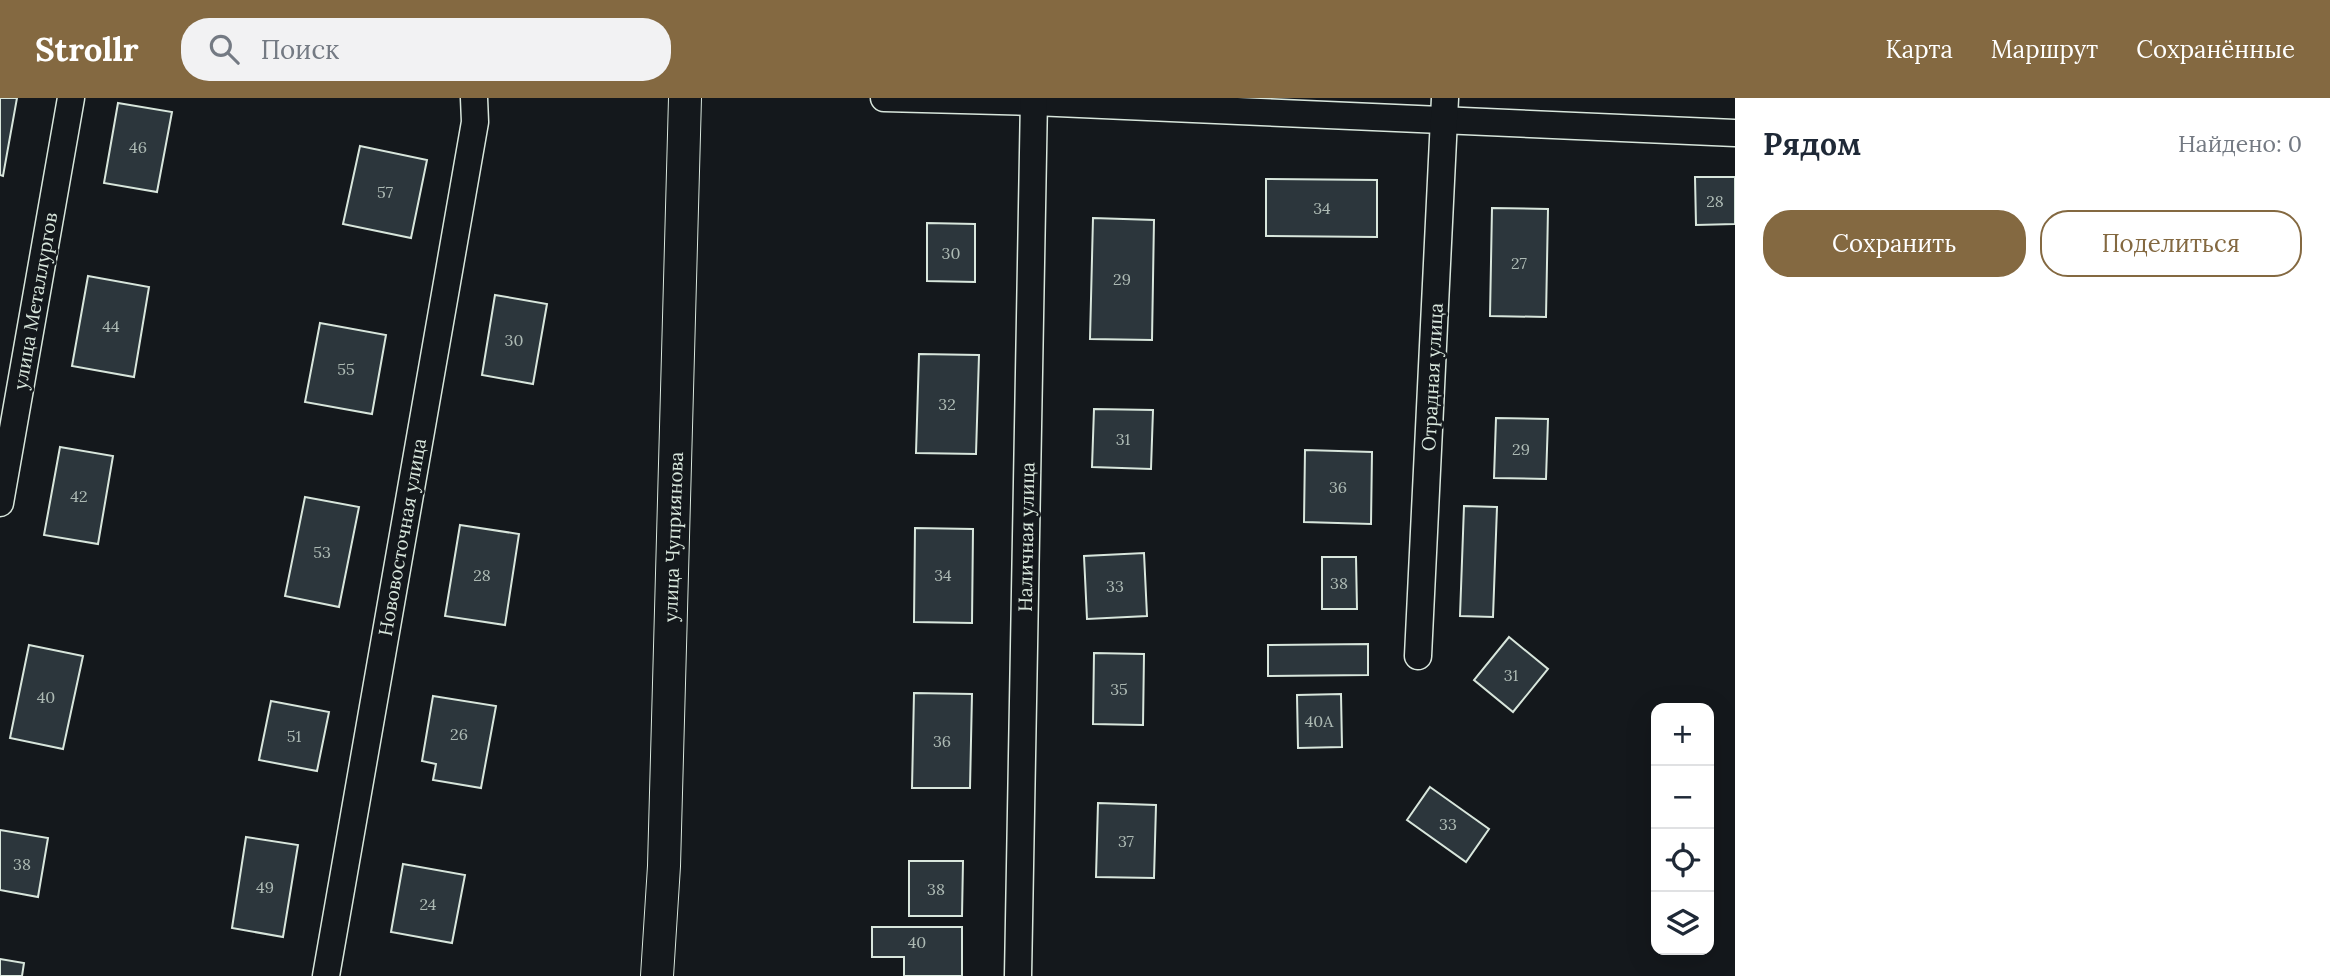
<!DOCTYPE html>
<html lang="ru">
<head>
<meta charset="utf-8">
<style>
  :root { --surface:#fff; --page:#f2f2f3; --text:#1f2937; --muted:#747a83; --line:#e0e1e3; --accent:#846941 }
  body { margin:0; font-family:Lora,serif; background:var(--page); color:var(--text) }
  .controls { position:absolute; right:21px; bottom:21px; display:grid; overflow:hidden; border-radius:14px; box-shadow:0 7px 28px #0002 }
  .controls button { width:63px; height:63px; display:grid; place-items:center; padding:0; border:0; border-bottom:2px solid var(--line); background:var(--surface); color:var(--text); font:35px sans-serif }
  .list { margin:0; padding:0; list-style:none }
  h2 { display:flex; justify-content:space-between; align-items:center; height:91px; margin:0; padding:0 28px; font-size:30px }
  h2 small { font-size:23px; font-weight:400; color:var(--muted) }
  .actions { display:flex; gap:14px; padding:21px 28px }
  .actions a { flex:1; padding:16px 0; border:2px solid var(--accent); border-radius:28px; text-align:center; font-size:24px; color:var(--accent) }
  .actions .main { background:var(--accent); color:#fff }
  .icon { flex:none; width:38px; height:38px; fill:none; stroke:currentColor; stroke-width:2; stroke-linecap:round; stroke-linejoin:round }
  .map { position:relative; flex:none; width:1735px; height:878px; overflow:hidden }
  header { display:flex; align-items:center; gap:42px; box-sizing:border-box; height:98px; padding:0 35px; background:var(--accent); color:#fff }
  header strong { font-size:33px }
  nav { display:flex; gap:38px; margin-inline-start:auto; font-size:24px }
  .search { width:490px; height:63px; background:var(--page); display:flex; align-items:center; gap:18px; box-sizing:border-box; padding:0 24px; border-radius:28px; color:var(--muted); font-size:26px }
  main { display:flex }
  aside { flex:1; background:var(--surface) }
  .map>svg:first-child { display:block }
</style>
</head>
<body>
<header>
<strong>Strollr</strong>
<div class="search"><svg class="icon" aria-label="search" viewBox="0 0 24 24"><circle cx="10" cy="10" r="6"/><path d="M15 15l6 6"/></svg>Поиск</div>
<nav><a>Карта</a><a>Маршрут</a><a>Сохранённые</a></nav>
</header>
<main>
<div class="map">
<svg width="1735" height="878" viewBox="0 0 1735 878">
  <rect width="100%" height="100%" fill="#14181c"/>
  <g fill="#2c363c" stroke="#d8e6dc" stroke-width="2">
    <polygon points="0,0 17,0 3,78 0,77"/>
    <polygon points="118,5 172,14 157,94 104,85"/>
    <polygon points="360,48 427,62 411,140 343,126"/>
    <polygon points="1695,79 1735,79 1735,126 1696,127"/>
    <polygon points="1266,81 1377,82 1377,139 1266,138"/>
    <polygon points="1492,110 1548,111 1546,219 1490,218"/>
    <polygon points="1093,120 1154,122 1152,242 1090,241"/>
    <polygon points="927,125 975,126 975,184 927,183"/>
    <polygon points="88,178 149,189 134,279 72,268"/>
    <polygon points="495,197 547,206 533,286 482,277"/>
    <polygon points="320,225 386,237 372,316 305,304"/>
    <polygon points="919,256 979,257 976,356 916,355"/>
    <polygon points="1094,311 1153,312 1151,371 1092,369"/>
    <polygon points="1496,320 1548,321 1546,381 1494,380"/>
    <polygon points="60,349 113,358 98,446 44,437"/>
    <polygon points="1305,352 1372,354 1371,426 1304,424"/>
    <polygon points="305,399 359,409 339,509 285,498"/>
    <polygon points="1464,408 1497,409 1493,519 1460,518"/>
    <polygon points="460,427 519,436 505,527 445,518"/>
    <polygon points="915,430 973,431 972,525 914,524"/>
    <polygon points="1144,455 1147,518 1087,521 1084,458"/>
    <polygon points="1322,459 1356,459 1357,511 1322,511"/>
    <polygon points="1509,539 1548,571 1513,614 1474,582"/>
    <polygon points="1368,546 1368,577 1268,578 1268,547"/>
    <polygon points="29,547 83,558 63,651 10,640"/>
    <polygon points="1094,555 1144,556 1143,627 1093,626"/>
    <polygon points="914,595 972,596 970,690 912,690"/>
    <polygon points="1341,596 1342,649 1298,650 1297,597"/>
    <polygon points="433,598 496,608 481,690 433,682 436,666 422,663"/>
    <polygon points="271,603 329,614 317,673 259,662"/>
    <polygon points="1430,689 1489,731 1466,764 1407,722"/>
    <polygon points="1098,705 1156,707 1154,780 1096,779"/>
    <polygon points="0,732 48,740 38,799 0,792"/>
    <polygon points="246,739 298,747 283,839 232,830"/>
    <polygon points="909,763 963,763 962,818 909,818"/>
    <polygon points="403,766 465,777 452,845 391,834"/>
    <polygon points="872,829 962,829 962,878 904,878 904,859 872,859"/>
    <polygon points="0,861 24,865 22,878 0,878"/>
  </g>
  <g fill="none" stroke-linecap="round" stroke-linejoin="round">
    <g stroke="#d8e6dc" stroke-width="29">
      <g id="minor">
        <polyline points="884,0 1034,4 1735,35"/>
        <polyline points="0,405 71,0"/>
        <polyline points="1418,558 1445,0"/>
        <polyline points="326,878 475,24 474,0"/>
        <polyline points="1018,878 1034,0"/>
      </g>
    </g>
    <g stroke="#d8e6dc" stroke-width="34">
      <polyline id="tertiary" points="657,878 664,768 685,0"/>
    </g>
    <use href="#minor" stroke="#14181c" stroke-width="26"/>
    <use href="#tertiary" stroke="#14181c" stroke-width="32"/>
  </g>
  <g text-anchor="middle" stroke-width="5" stroke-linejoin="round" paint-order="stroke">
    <g font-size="16" fill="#adbab4">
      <text x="138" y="55">46</text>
      <text x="385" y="100">57</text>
      <text x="1715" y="109">28</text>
      <text x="1322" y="116">34</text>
      <text x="951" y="161">30</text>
      <text x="1519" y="171">27</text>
      <text x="1122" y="187">29</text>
      <text x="111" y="234">44</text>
      <text x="514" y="248">30</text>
      <text x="346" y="277">55</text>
      <text x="947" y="312">32</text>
      <text x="1123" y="347">31</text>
      <text x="1521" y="357">29</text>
      <text x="1338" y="395">36</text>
      <text x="79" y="404">42</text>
      <text x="322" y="460">53</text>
      <text x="482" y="483">28</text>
      <text x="943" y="483">34</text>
      <text x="1339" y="491">38</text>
      <text x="1115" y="494">33</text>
      <text x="1511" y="583">31</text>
      <text x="1119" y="597">35</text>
      <text x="46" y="605">40</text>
      <text x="1319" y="629">40А</text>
      <text x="459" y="642">26</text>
      <text x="294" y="644">51</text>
      <text x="942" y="649">36</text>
      <text x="1448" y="732">33</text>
      <text x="1126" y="749">37</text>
      <text x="22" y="772">38</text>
      <text x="265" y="795">49</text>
      <text x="936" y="797">38</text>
      <text x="428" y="812">24</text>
      <text x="917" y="850">40</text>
    </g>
    <g font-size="19" fill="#d8e6dc" stroke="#14181c">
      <text transform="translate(35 203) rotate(-80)" y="7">улица Металлургов</text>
      <text transform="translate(1432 279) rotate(-87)" y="7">Отрадная улица</text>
      <text transform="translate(402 439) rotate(-80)" y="7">Нововосточная улица</text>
      <text transform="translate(673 439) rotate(-88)" y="7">улица Чуприянова</text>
      <text transform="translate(1026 439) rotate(-89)" y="7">Наличная улица</text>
    </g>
  </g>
</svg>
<div class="controls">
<button>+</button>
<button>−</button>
<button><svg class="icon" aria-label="locate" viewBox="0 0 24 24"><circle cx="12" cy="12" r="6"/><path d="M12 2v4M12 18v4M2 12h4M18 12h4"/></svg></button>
<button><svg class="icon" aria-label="layers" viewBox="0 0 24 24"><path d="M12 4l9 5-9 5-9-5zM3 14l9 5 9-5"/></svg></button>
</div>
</div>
<aside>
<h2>Рядом<small>Найдено: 0</small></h2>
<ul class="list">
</ul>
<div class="actions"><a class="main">Сохранить</a><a>Поделиться</a></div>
</aside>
</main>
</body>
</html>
